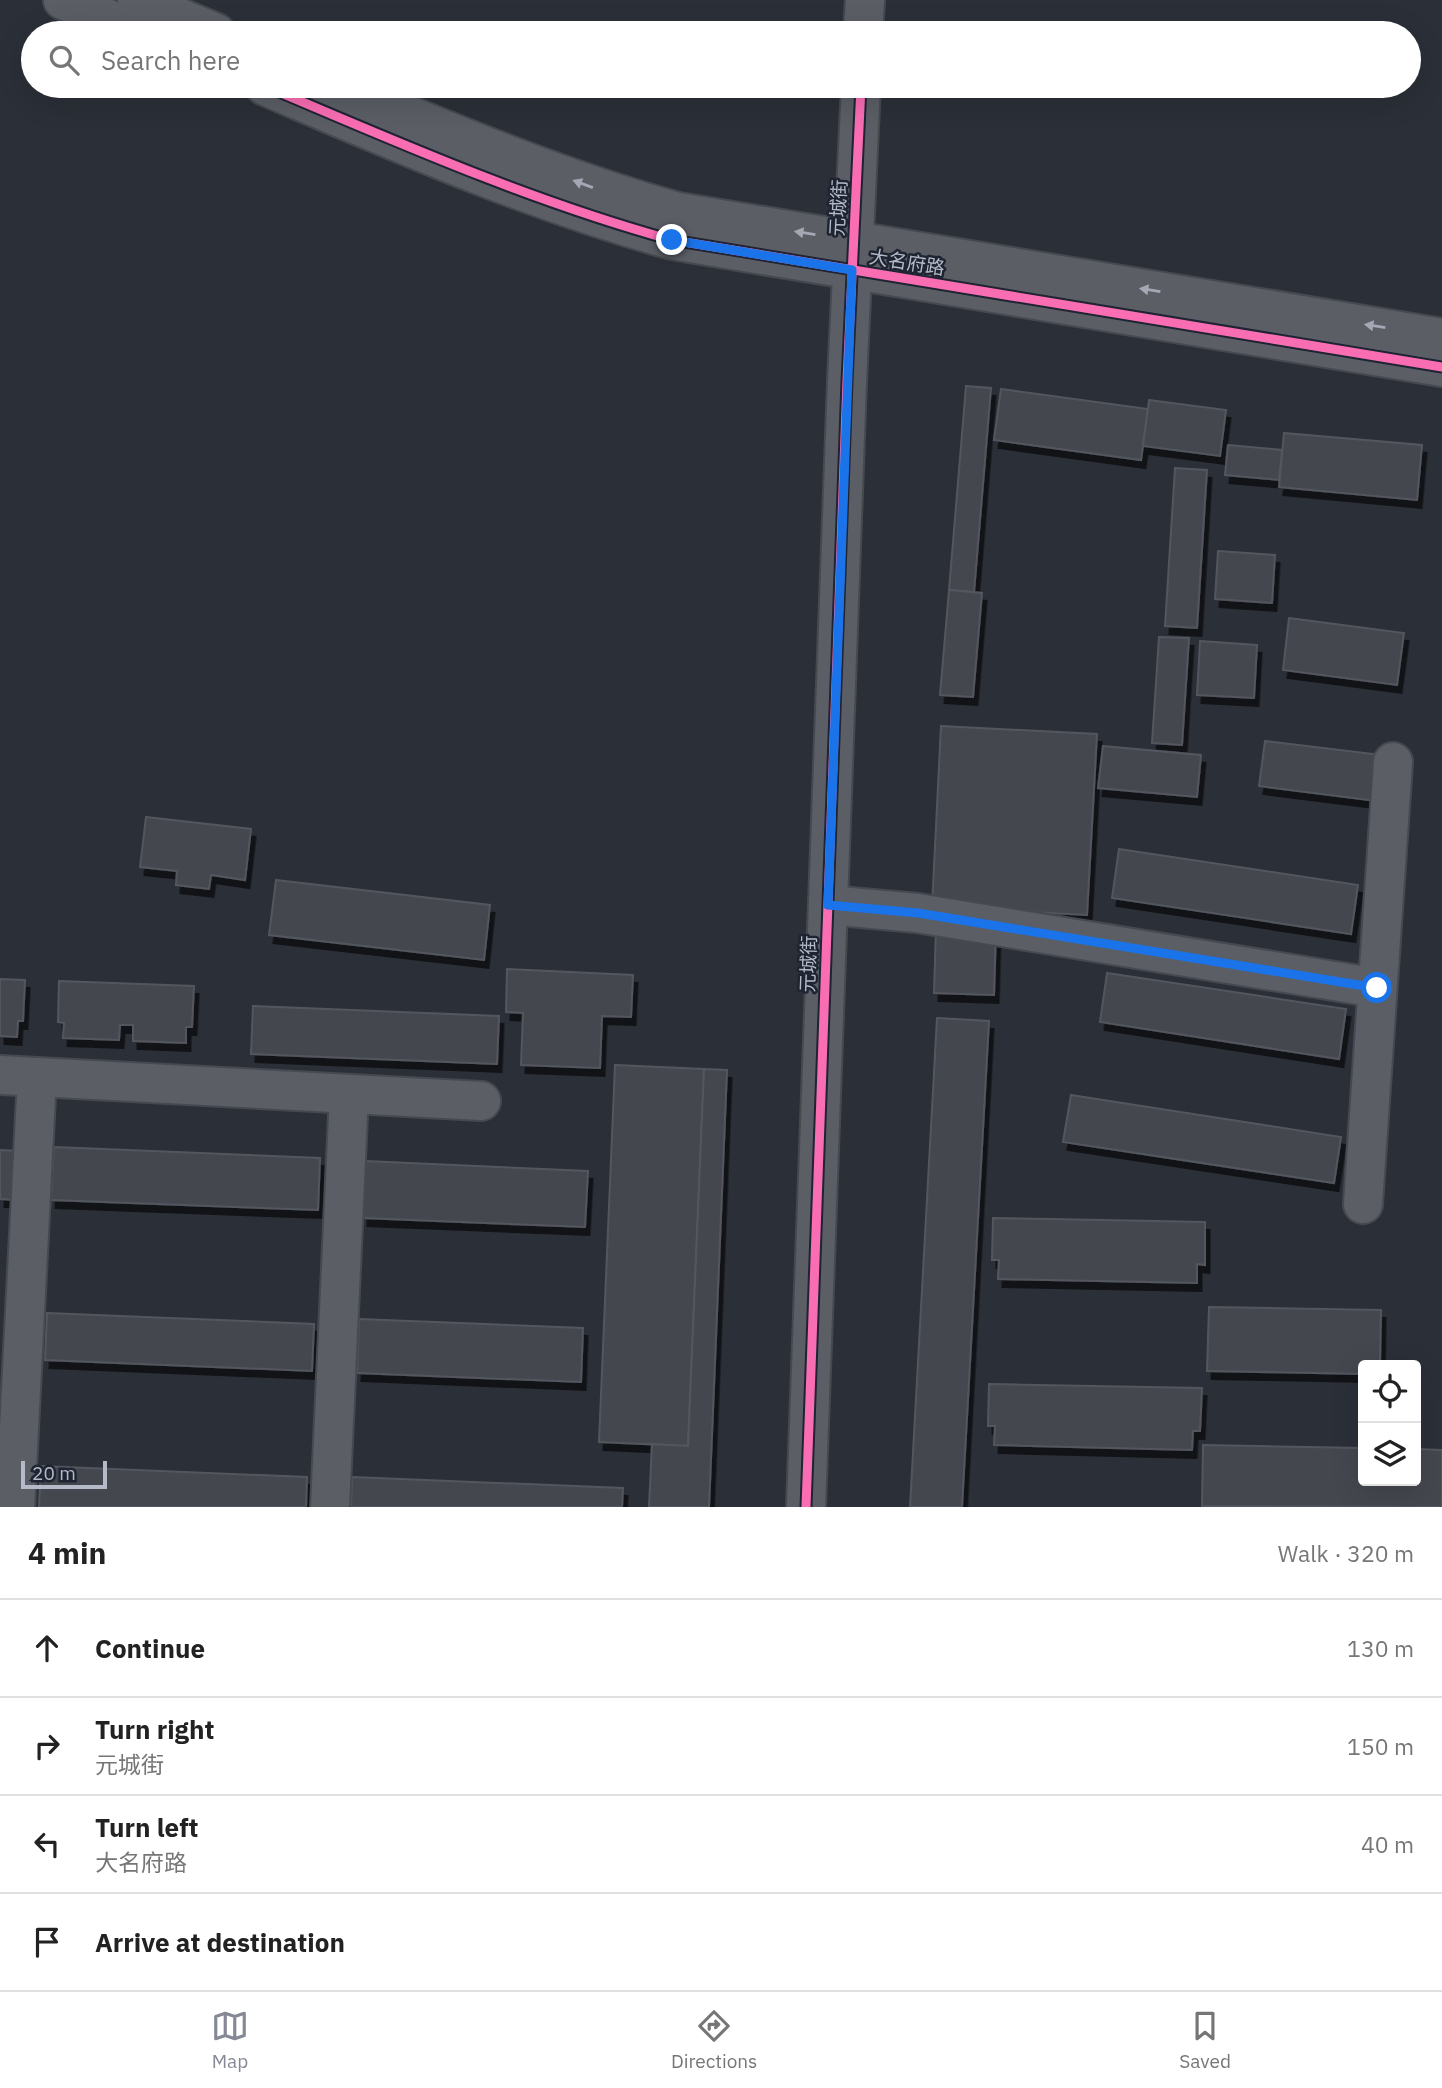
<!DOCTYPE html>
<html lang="en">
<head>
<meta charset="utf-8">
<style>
  :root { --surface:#fff; --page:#f6f6f6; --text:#222; --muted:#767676; --line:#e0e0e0; --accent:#858995 }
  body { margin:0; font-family:"IBM Plex Sans","Noto Sans SC",sans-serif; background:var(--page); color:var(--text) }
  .controls { position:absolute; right:21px; bottom:21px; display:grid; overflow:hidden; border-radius:7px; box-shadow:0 7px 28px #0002 }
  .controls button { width:63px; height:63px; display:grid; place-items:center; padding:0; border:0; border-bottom:2px solid var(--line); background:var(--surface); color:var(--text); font:35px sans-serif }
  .scale { position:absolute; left:21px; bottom:18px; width:86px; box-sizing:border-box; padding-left:7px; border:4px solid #b5bac8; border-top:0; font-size:19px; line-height:24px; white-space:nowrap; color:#b5bac8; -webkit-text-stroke:5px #1e2432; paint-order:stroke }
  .stop { position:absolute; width:21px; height:21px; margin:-16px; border:5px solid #1a73e8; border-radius:50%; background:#fff }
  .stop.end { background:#1a73e8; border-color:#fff; box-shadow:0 2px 7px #0008 }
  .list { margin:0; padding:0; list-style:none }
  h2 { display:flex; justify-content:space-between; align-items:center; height:91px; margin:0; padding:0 28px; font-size:30px }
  h2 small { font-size:23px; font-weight:400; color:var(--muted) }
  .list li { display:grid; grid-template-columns:46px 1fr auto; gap:21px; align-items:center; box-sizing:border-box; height:98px; padding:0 28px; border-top:2px solid var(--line) }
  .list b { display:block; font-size:26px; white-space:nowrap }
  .list p { margin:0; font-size:23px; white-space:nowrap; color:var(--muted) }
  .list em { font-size:23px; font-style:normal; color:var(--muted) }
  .icon { flex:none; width:38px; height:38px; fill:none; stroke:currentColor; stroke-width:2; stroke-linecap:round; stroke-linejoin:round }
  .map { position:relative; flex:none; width:1442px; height:1507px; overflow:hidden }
  .search { position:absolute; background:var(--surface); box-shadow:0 7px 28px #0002; left:21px; right:21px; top:21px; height:77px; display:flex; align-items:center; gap:18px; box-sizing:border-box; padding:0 24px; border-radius:38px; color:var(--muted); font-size:26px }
  .sheet { height:483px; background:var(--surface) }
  nav { display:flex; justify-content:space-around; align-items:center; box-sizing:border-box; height:98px; border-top:2px solid var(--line); background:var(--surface); font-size:19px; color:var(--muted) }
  nav a { display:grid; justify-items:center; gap:4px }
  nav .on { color:var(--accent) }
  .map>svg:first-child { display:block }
</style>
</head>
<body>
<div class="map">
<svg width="1442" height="1507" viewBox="0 0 1442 1507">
  <defs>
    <filter id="shadow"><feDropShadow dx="4.5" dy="8" stdDeviation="0" flood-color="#0009"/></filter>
  </defs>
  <rect width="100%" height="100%" fill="#2b2f37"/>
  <g fill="#44474f" stroke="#53575f" stroke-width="2" filter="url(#shadow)">
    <polygon points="966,386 991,388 974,592 949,590"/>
    <polygon points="1001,389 1148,409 1141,460 994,440"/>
    <polygon points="1149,400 1226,410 1220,456 1143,446"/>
    <polygon points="1284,433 1422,445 1417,500 1279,487"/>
    <polygon points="1228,445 1282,450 1279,480 1225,475"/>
    <polygon points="1175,468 1207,470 1197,628 1165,626"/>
    <polygon points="1218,551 1275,555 1272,603 1215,599"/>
    <polygon points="949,590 982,593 973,697 940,695"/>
    <polygon points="1289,618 1404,633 1397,685 1283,670"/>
    <polygon points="1159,637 1189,638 1182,745 1152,743"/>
    <polygon points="1200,641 1257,645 1254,698 1197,695"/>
    <polygon points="941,726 1097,734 1087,915 932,907"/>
    <polygon points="1265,741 1382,755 1376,801 1259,786"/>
    <polygon points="1103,746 1201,755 1197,797 1098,788"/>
    <polygon points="146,817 251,829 245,880 211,875 209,889 176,885 177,871 140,867"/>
    <polygon points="1119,849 1358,885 1351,934 1112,898"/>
    <polygon points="276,880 490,905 484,960 269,935"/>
    <polygon points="936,928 996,930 994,995 934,993"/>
    <polygon points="507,969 633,975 631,1017 602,1016 600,1068 521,1065 523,1013 506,1012"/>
    <polygon points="1107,973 1346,1009 1339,1059 1100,1022"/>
    <polygon points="0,979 25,980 23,1021 18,1021 17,1037 0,1036"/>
    <polygon points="59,981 194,986 192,1027 186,1027 186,1043 133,1041 133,1025 120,1025 119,1040 63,1038 64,1023 58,1022"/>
    <polygon points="253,1006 499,1016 497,1064 251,1054"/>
    <polygon points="937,1018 989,1021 962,1507 910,1507"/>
    <polygon points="615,1065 704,1069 688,1446 599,1442"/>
    <polygon points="704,1069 727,1070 709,1507 649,1507 652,1444 688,1446"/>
    <polygon points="1071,1095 1341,1137 1334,1183 1063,1142"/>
    <polygon points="54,1147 320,1158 318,1210 51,1200"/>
    <polygon points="0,1150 18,1151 16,1200 0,1199"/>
    <polygon points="365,1161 588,1171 585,1227 363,1218"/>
    <polygon points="993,1218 1205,1222 1205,1265 1197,1264 1197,1283 998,1279 999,1260 992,1260"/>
    <polygon points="1209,1307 1381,1310 1380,1365 1363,1365 1363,1374 1207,1371"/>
    <polygon points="47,1313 314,1324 312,1371 45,1360"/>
    <polygon points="359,1319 583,1328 581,1382 357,1373"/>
    <polygon points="989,1384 1202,1388 1200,1431 1193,1431 1192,1450 994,1445 995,1426 988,1426"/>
    <polygon points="1203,1445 1363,1448 1363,1481 1416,1481 1416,1449 1442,1450 1442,1507 1202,1506"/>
    <polygon points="41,1466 307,1477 306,1507 39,1507"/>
    <polygon points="352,1477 623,1488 622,1507 351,1507"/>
  </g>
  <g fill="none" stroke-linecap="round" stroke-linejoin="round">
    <g stroke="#464a50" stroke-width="42">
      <g id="minor">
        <polyline points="63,0 142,33"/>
        <polyline points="137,0 216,33"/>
        <polyline points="863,33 865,0"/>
        <path d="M265,86C399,143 531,201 672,240L1442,367"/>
        <path d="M339,86C451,133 561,179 678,212L1442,338"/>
        <polyline points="828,905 917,913 1377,988"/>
        <polyline points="0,1075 481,1101"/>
        <polyline points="1363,1204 1393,762"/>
        <polyline points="15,1507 37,1077"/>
        <polyline points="330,1507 349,1094"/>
        <polyline points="806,1507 847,381 861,86"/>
      </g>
    </g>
    <use href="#minor" stroke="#5b5e65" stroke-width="38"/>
    <g stroke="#1e2432" stroke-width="13">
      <g id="cycleway">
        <path d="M265,86C399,143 531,201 672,240L1442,367"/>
        <polyline points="806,1507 847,381 861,86"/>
      </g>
    </g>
    <use href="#cycleway" stroke="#f96db3" stroke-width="9"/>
  </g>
  <defs><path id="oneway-solid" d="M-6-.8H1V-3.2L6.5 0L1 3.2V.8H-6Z" transform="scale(1.75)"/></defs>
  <g fill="#a3a8b4">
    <use href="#oneway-solid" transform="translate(583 184) rotate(-160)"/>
    <use href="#oneway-solid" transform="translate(805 233) rotate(-171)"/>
    <use href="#oneway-solid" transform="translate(1150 290) rotate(-171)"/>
    <use href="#oneway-solid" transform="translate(1375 326) rotate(-171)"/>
  </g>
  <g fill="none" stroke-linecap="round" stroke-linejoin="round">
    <polyline stroke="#1a73e8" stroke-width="9" points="672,240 852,270 828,905 918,913 1377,988"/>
  </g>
  <g text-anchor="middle" stroke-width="5" stroke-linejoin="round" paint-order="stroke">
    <g font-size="19" fill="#b5bac8" stroke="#1e2432">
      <text transform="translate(838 208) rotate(-87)" y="7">元城街</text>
      <text transform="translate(907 262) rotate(9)" y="7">大名府路</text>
      <text transform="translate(808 964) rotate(-88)" y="7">元城街</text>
    </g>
  </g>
</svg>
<div class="controls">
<button><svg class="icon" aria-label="locate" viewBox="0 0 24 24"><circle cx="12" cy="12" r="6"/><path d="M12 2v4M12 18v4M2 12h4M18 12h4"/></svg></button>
<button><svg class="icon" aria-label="layers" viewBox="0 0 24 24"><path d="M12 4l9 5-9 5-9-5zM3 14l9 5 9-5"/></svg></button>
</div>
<div class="scale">20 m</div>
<div class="stop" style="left:1377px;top:988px"></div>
<div class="stop end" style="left:672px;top:240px"></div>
<div class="search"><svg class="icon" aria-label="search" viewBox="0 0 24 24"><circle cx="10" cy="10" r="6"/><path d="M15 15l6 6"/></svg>Search here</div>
</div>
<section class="sheet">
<h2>4 min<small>Walk · 320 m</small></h2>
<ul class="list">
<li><svg class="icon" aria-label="ahead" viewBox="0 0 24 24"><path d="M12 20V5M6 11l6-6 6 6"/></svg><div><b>Continue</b></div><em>130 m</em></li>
<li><svg class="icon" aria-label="right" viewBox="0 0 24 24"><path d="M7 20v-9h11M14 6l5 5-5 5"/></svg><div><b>Turn right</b><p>元城街</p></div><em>150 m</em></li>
<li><svg class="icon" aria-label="left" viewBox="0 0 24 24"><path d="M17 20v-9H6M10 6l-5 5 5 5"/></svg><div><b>Turn left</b><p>大名府路</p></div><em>40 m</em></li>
<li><svg class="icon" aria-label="arrive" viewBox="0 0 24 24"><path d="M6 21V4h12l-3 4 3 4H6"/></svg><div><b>Arrive at destination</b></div></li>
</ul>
</section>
<nav>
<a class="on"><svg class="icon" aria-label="map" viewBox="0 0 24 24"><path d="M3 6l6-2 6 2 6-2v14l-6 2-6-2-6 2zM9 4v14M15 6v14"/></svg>Map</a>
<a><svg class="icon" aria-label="directions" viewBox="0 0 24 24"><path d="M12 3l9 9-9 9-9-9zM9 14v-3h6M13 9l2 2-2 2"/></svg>Directions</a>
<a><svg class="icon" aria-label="saved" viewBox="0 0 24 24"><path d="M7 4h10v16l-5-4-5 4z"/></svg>Saved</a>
</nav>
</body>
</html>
